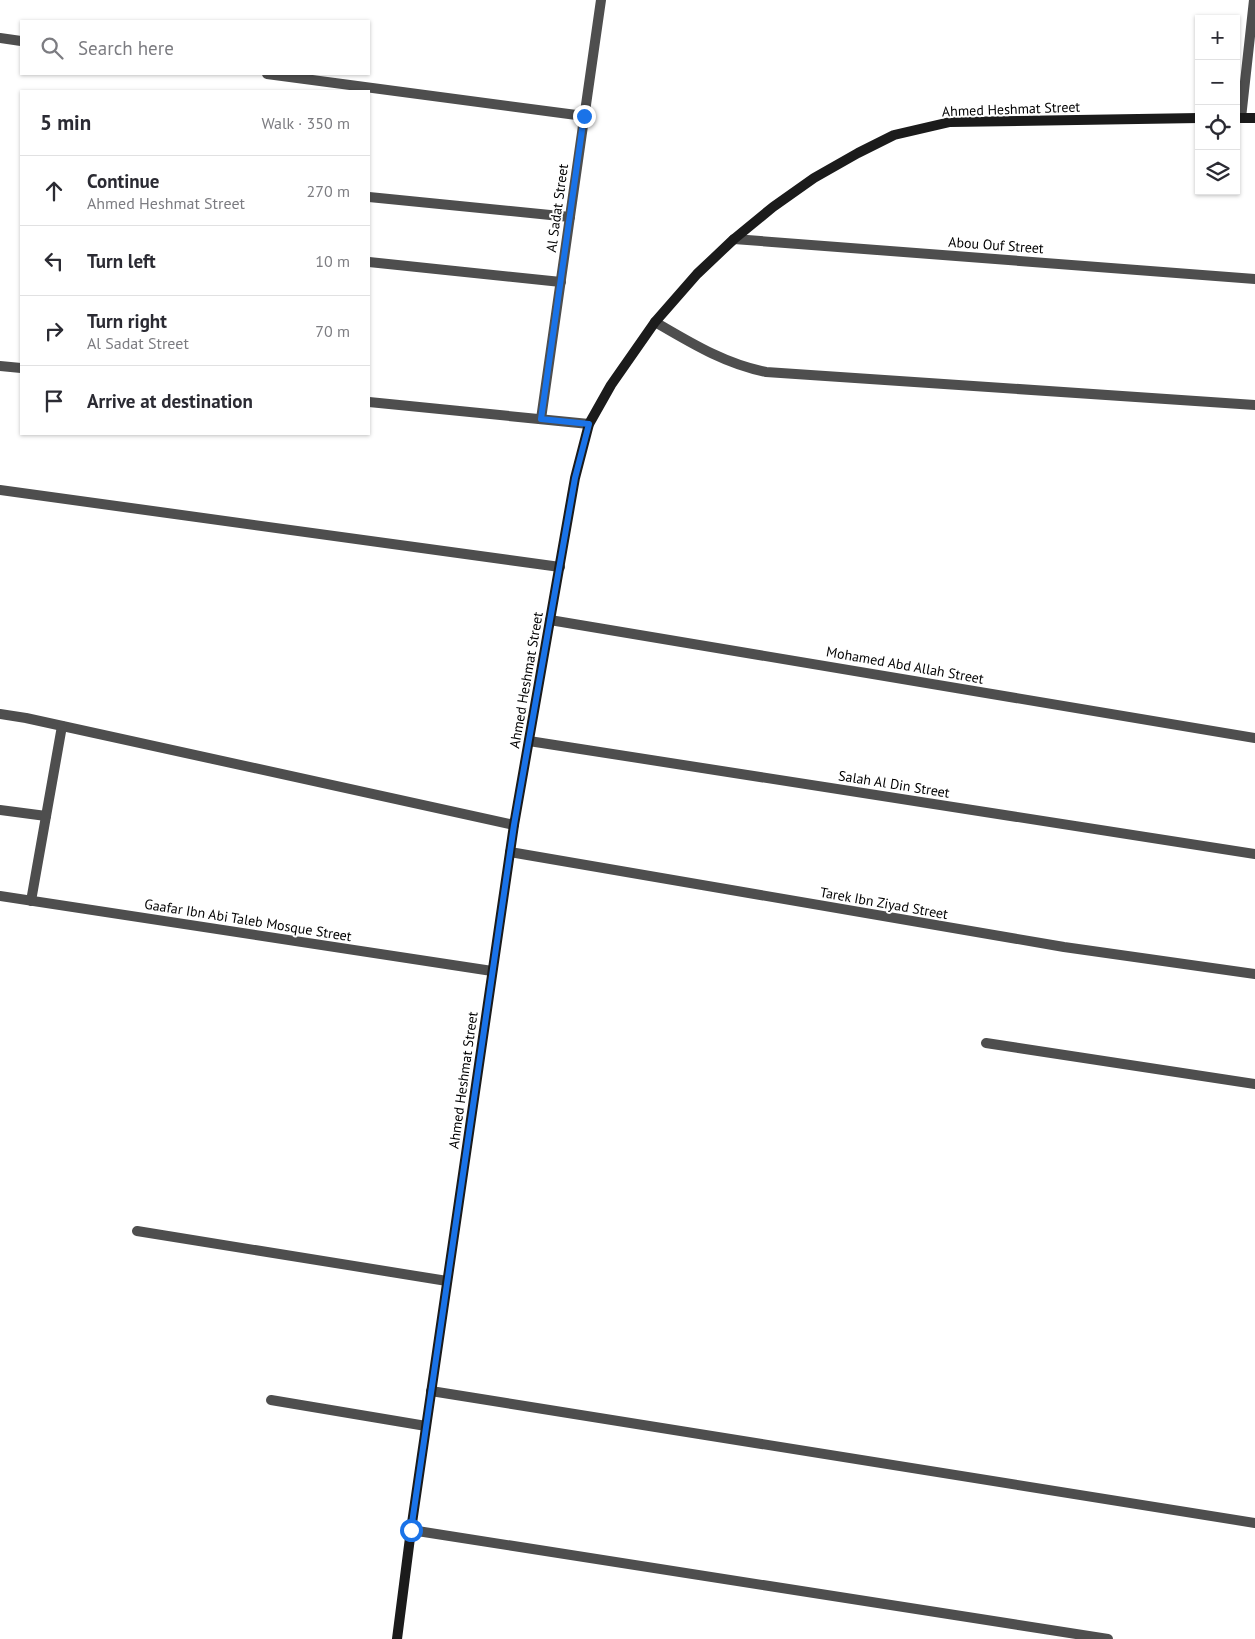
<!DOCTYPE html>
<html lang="en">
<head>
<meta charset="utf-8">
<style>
  :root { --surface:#fff; --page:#f2f2f3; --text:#2b2b33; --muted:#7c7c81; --line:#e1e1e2 }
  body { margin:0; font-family:"PT Sans",sans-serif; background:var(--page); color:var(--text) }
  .controls { position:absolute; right:15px; top:15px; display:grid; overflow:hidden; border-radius:0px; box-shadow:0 1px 4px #0004 }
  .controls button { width:45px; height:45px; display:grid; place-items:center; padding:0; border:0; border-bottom:1px solid var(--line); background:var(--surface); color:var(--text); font:25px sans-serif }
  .stop { position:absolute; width:15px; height:15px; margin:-11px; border:4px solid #1a73e8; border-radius:50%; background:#fff }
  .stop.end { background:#1a73e8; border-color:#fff; box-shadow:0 1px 5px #0008 }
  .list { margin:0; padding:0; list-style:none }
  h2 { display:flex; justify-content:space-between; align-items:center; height:65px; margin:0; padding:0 20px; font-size:21px }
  h2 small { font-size:16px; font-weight:400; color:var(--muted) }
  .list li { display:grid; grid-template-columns:32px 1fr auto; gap:15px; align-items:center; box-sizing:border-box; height:70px; padding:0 20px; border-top:1px solid var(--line) }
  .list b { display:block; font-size:19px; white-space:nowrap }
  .list p { margin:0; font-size:16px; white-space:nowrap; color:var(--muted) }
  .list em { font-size:16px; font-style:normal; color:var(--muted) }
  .icon { flex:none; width:28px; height:28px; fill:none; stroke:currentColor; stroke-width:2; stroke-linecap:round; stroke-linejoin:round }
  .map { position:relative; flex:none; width:1255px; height:1639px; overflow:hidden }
  .search { position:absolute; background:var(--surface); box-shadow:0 1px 4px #0004; left:20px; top:20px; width:350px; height:55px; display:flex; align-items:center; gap:12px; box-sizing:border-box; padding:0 18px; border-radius:0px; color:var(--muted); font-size:19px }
  .panel { position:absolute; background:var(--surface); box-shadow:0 1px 4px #0004; left:20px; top:90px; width:350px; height:345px; border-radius:0px }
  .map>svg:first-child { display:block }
</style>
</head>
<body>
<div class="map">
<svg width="1255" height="1639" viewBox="0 0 1255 1639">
  <rect width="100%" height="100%" fill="#fff"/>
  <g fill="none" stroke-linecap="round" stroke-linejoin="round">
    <g stroke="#4e4e4e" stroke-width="10">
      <polyline points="0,38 21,41"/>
      <polyline points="267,74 584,116"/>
      <polyline points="1241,118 1254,0"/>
      <polyline points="369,197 570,217"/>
      <polyline points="734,239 1255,279"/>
      <polyline points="369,262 561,282"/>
      <path d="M655,322C691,343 725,364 766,372L1255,405"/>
      <polyline points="0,366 21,368"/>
      <polyline points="369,402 589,424"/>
      <polyline points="541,419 601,0"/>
      <polyline points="0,490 560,567"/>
      <polyline points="550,620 1255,738"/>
      <polyline points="0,714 26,718 514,825"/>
      <polyline points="529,741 1255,854"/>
      <polyline points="0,810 46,816"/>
      <polyline points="510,852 1064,947 1255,974"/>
      <polyline points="0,896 492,971"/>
      <polyline points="31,901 62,726"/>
      <polyline points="986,1043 1255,1084"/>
      <polyline points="137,1231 447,1281"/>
      <polyline points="431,1391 1255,1523"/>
      <polyline points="271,1400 426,1426"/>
      <polyline points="411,1530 1108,1639"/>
    </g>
    <g stroke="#1b1b1b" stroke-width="10">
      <polyline points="1236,118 1255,118"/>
      <polyline points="397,1639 411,1530 514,825 575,478 589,424 611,385 655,322 697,274 734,239 773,207 814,178 858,153 894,135 950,122 1199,118"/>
    </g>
  </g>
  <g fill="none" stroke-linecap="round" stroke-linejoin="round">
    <polyline stroke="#1a73e8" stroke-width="6" points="411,1530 514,825 575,478 589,424 541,419 584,116"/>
  </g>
  <g text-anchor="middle" stroke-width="4" stroke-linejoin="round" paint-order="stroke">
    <g font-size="14" fill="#000" stroke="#fff">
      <text transform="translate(1011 109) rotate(-2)" y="5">Ahmed Heshmat Street</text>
      <text transform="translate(557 208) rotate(-82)" y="5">Al Sadat Street</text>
      <text transform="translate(996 245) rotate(4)" y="5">Abou Ouf Street</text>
      <text transform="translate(905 665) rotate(10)" y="5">Mohamed Abd Allah Street</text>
      <text transform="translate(526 680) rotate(-80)" y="5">Ahmed Heshmat Street</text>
      <text transform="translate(894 784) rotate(9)" y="5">Salah Al Din Street</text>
      <text transform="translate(884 903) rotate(10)" y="5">Tarek Ibn Ziyad Street</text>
      <text transform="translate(248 920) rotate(9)" y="5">Gaafar Ibn Abi Taleb Mosque Street</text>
      <text transform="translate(463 1080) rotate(-82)" y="5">Ahmed Heshmat Street</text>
    </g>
  </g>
</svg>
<div class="controls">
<button>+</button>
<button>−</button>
<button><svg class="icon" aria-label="locate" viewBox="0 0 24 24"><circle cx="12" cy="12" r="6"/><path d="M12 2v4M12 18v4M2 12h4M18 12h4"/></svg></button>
<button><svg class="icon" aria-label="layers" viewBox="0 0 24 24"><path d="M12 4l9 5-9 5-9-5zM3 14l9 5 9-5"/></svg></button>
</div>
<div class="stop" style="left:411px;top:1530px"></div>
<div class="stop end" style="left:584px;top:116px"></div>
<div class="search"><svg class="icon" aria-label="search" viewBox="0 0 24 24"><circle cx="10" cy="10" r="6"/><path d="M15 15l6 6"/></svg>Search here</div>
<section class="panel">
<h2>5 min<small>Walk · 350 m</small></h2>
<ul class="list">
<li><svg class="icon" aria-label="ahead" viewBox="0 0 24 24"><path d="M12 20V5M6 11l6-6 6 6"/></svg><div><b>Continue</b><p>Ahmed Heshmat Street</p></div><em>270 m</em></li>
<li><svg class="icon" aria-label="left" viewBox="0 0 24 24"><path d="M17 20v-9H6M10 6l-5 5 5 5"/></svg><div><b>Turn left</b></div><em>10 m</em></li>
<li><svg class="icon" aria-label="right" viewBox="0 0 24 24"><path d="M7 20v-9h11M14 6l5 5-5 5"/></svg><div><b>Turn right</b><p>Al Sadat Street</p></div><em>70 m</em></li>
<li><svg class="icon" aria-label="arrive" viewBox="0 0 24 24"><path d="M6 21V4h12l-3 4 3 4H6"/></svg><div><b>Arrive at destination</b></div></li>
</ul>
</section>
</div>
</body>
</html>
